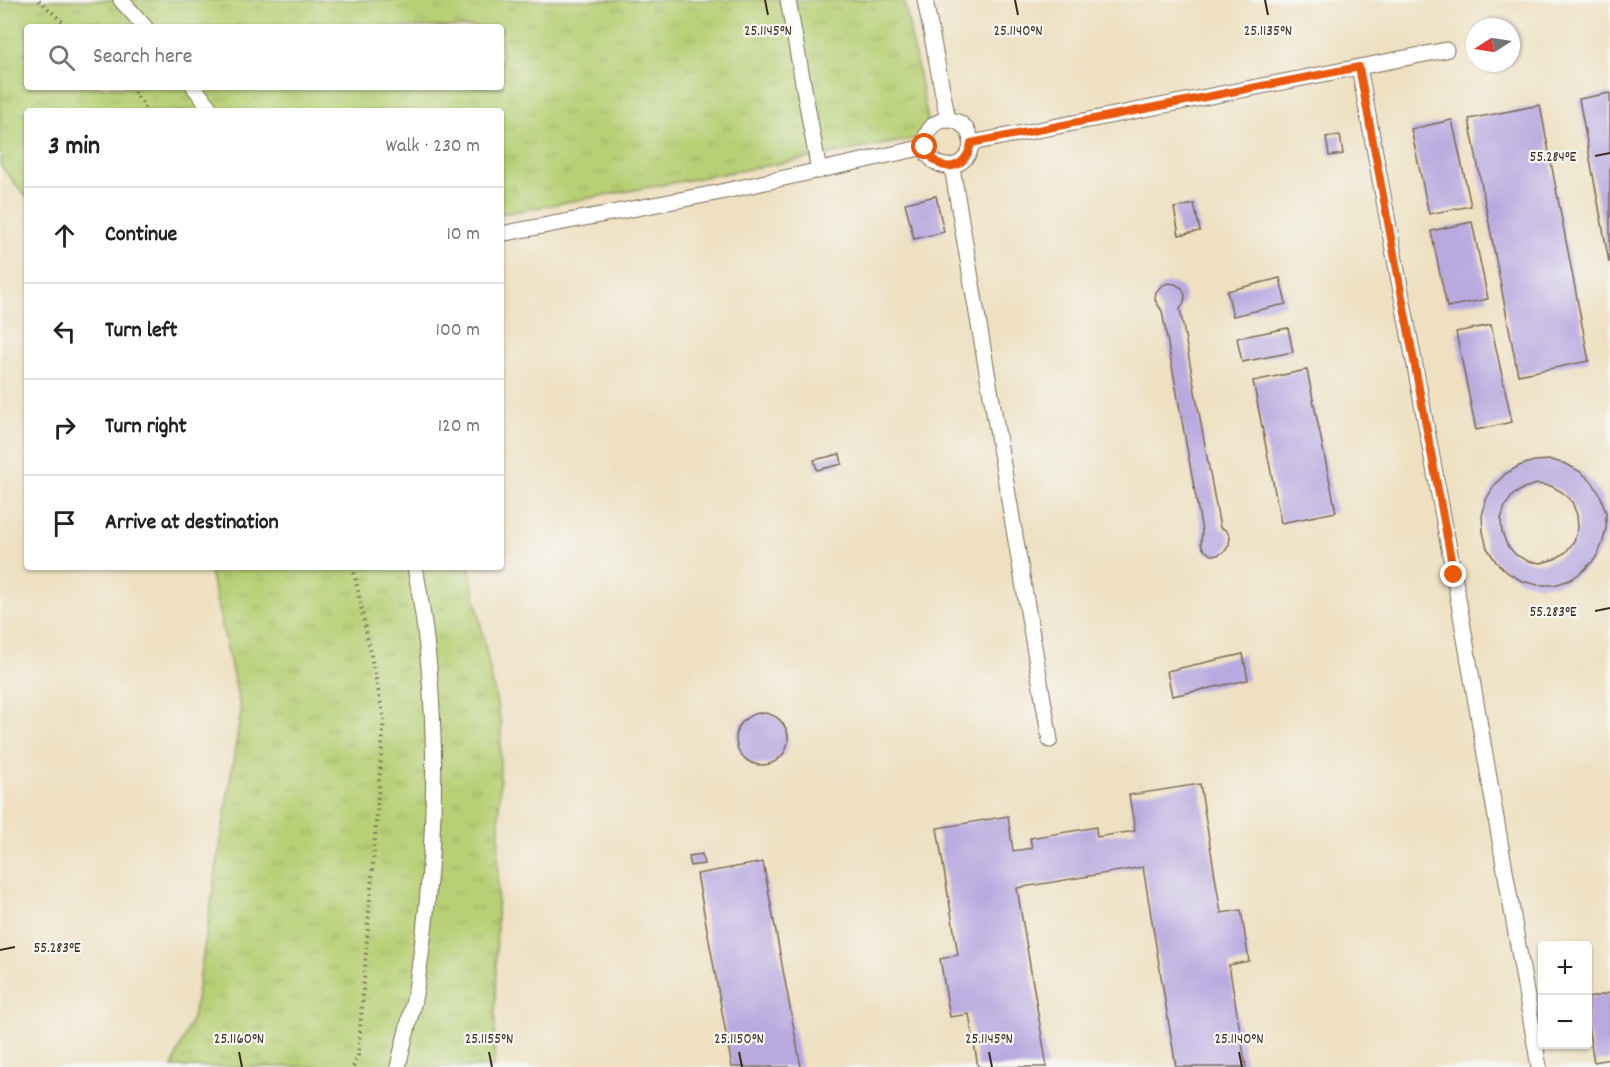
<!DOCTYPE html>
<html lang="en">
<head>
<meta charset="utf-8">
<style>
  :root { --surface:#fff; --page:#f2f2f2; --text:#222; --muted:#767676; --line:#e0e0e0 }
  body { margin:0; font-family:Dekko,sans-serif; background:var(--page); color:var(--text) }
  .controls { position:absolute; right:18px; bottom:18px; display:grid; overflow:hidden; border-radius:6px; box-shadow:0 2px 4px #0004 }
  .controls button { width:54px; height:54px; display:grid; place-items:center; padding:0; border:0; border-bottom:2px solid var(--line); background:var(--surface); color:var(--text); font:30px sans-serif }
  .compass { position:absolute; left:1466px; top:18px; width:54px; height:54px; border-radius:50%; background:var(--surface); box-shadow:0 2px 4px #0004; rotate:258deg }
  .stop { position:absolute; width:18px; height:18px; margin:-14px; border:4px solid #ea580c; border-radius:50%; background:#fff }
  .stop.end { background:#ea580c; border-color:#fff; box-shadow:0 2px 6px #0008 }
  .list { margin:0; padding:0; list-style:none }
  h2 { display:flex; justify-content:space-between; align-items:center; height:78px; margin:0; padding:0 24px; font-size:26px }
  h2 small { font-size:20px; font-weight:400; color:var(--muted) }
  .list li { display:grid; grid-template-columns:39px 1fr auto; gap:18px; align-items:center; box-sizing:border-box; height:96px; padding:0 24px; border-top:2px solid var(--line) }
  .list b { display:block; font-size:22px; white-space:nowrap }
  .list em { font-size:20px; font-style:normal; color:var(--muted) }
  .icon { flex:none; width:33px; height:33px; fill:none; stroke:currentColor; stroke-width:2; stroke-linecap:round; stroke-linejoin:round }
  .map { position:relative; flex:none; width:1610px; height:1067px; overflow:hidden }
  .search { position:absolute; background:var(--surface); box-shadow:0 2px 4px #0004; left:24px; top:24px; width:480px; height:66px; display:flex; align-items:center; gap:15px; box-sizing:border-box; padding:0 21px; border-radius:6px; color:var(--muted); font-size:22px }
  .panel { position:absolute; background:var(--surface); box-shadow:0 2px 4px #0004; left:24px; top:108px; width:480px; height:462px; border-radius:6px }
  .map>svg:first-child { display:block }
</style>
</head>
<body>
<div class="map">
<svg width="1610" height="1067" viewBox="0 0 1610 1067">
  <defs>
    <pattern id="grass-tufts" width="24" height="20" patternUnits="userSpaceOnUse" patternTransform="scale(1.5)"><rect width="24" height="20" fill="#b7cf74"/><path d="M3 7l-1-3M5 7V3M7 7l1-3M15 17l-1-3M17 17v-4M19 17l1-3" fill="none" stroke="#9eb264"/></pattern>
  </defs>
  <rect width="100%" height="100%" fill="#f6f6f2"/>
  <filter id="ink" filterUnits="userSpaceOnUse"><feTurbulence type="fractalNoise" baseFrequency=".0167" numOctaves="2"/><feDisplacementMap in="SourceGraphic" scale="12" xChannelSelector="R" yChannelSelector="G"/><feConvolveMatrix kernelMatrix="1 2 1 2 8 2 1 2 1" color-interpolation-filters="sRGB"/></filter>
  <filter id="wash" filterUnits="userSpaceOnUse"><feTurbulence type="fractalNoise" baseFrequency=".008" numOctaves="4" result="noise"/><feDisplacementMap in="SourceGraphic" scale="24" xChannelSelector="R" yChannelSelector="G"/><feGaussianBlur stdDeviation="1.35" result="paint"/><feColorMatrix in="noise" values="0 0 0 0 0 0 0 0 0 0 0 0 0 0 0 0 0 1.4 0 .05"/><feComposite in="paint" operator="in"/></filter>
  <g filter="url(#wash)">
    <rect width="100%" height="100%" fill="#eee0c1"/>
    <g fill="url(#grass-tufts)" stroke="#797c49" stroke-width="1.5" fill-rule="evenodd">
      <path d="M0,0H904L931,136L501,214V111H27V198L0,165ZM27,27H501V87H27Z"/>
      <polygon points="209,567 469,567 501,724 494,1067 172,1067 194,1013 241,711"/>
    </g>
    <g id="blocks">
      <g fill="#b8a9df" fill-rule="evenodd">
        <polygon points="1610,93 1610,262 1609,262 1579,99"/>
        <polygon points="1540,105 1589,361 1518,375 1469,119"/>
        <polygon points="1452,120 1471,206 1429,214 1411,129"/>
        <polygon points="1340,135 1343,154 1329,156 1326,137"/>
        <polygon points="936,196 944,232 914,239 905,203"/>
        <polygon points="1194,204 1200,231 1179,235 1174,208"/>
        <polygon points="1472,222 1488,299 1447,307 1431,231"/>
        <polygon points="1280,278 1286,304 1233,316 1227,291"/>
        <polygon points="1168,283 1175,284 1182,288 1185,295 1184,303 1180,309 1220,528 1226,530 1230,537 1229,545 1225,551 1218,555 1211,555 1204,550 1201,544 1202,531 1162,311 1155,300 1156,292 1161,286"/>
        <polygon points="1491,325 1512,422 1476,430 1456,332"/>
        <polygon points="1288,328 1293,352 1242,362 1237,338"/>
        <polygon points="1307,370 1336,512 1281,523 1253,381"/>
        <polygon points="840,454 842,464 817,470 814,460"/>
        <path d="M1551,460L1566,464L1581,472L1593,483L1601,497L1606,513V529L1602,545L1595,559L1583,571L1570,580L1554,585H1538L1522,581L1508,573L1496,562L1487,548L1483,532L1482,516L1486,500L1494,486L1505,474L1519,466L1534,461ZM1537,484L1551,486L1562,492L1572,502L1577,515L1578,528L1574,541L1566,552L1555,559L1541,563L1528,561L1516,555L1507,545L1502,532L1501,519L1505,506L1513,495L1524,488Z"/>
        <polygon points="1243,654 1248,680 1172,696 1167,671"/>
        <circle cx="762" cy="739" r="26"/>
        <polygon points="1200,784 1221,913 1241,910 1249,961 1229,965 1246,1067 1176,1067 1143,867 1017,888 1047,1067 978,1067 969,1014 950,1017 940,959 958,955 937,828 1008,816 1013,851 1032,848 1030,838 1096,827 1097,837 1135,831 1129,795"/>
        <polygon points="702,854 704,864 690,866 689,856"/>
        <polygon points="763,862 801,1067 732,1067 697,874"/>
        <polygon points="1610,993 1610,1059 1594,1062 1588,1027 1588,998"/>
      </g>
    </g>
  </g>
  <g filter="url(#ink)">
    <use href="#blocks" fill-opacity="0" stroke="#7a6a57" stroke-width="1.5"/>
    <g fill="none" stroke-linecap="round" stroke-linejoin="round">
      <g stroke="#7a6a57" stroke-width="17">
        <g id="service">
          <polyline points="121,0 145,27"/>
          <polyline points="788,0 819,171"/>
          <polyline points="925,0 948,120"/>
          <polyline points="1359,67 1454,575 1539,1067"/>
          <polyline points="194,87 212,111"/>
          <circle cx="948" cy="143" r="23"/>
          <polyline points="971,143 1446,50"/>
          <polyline points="952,167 1050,740"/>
          <polyline points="501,234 716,193 925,147"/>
          <path d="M398,1067C404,1039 413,1011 417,983C438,845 441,704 415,567"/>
        </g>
      </g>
      <g stroke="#7a6a57" stroke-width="4" stroke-dasharray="1.5 4.5" stroke-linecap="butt">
        <polyline points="39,0 68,27"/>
        <polyline points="131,87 147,111"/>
        <polyline points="353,1067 358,1057 384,719 353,567"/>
      </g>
      <use href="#service" stroke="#fff" stroke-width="15"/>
    </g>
  </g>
  <g fill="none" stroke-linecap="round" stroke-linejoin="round" filter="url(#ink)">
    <path stroke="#ea580c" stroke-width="8" d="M925,147C937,174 966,173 971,143L1359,67L1454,575"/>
  </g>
  <path fill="none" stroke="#3b2a1e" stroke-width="2" d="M765,0L768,15M1015,0L1018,15M1265,0L1268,15M1595,156L1610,153M1595,611L1610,608M0,950L15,947M239,1052L242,1067M489,1052L492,1067M739,1052L742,1067M989,1052L992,1067M1239,1052L1242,1067"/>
  <g font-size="15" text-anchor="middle" fill="#3b2a1e" stroke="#f6f6f2" stroke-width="4.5" stroke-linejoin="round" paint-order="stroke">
    <text x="768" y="35">25.1145°N</text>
    <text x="1018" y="35">25.1140°N</text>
    <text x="1268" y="35">25.1135°N</text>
    <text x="1553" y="161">55.284°E</text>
    <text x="1553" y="616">55.283°E</text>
    <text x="57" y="952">55.283°E</text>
    <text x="239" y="1043">25.1160°N</text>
    <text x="489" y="1043">25.1155°N</text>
    <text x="739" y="1043">25.1150°N</text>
    <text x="989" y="1043">25.1145°N</text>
    <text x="1239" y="1043">25.1140°N</text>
  </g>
</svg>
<div class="controls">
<button>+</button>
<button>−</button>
</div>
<svg class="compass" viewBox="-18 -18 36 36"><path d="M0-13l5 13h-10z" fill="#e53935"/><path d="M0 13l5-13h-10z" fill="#767676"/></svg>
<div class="stop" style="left:925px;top:147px"></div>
<div class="stop end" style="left:1454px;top:575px"></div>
<div class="search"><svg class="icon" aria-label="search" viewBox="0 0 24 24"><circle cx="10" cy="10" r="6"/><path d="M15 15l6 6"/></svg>Search here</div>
<section class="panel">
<h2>3 min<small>Walk · 230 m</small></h2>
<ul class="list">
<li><svg class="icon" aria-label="ahead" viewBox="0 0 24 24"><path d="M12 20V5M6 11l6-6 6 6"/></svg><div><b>Continue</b></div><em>10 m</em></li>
<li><svg class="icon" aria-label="left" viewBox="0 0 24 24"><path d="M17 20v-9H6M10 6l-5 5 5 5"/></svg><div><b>Turn left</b></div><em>100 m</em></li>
<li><svg class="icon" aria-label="right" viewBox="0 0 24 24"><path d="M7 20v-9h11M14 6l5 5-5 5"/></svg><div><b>Turn right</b></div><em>120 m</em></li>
<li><svg class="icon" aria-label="arrive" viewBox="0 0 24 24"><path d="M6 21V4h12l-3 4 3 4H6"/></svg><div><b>Arrive at destination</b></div></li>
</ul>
</section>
</div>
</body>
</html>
